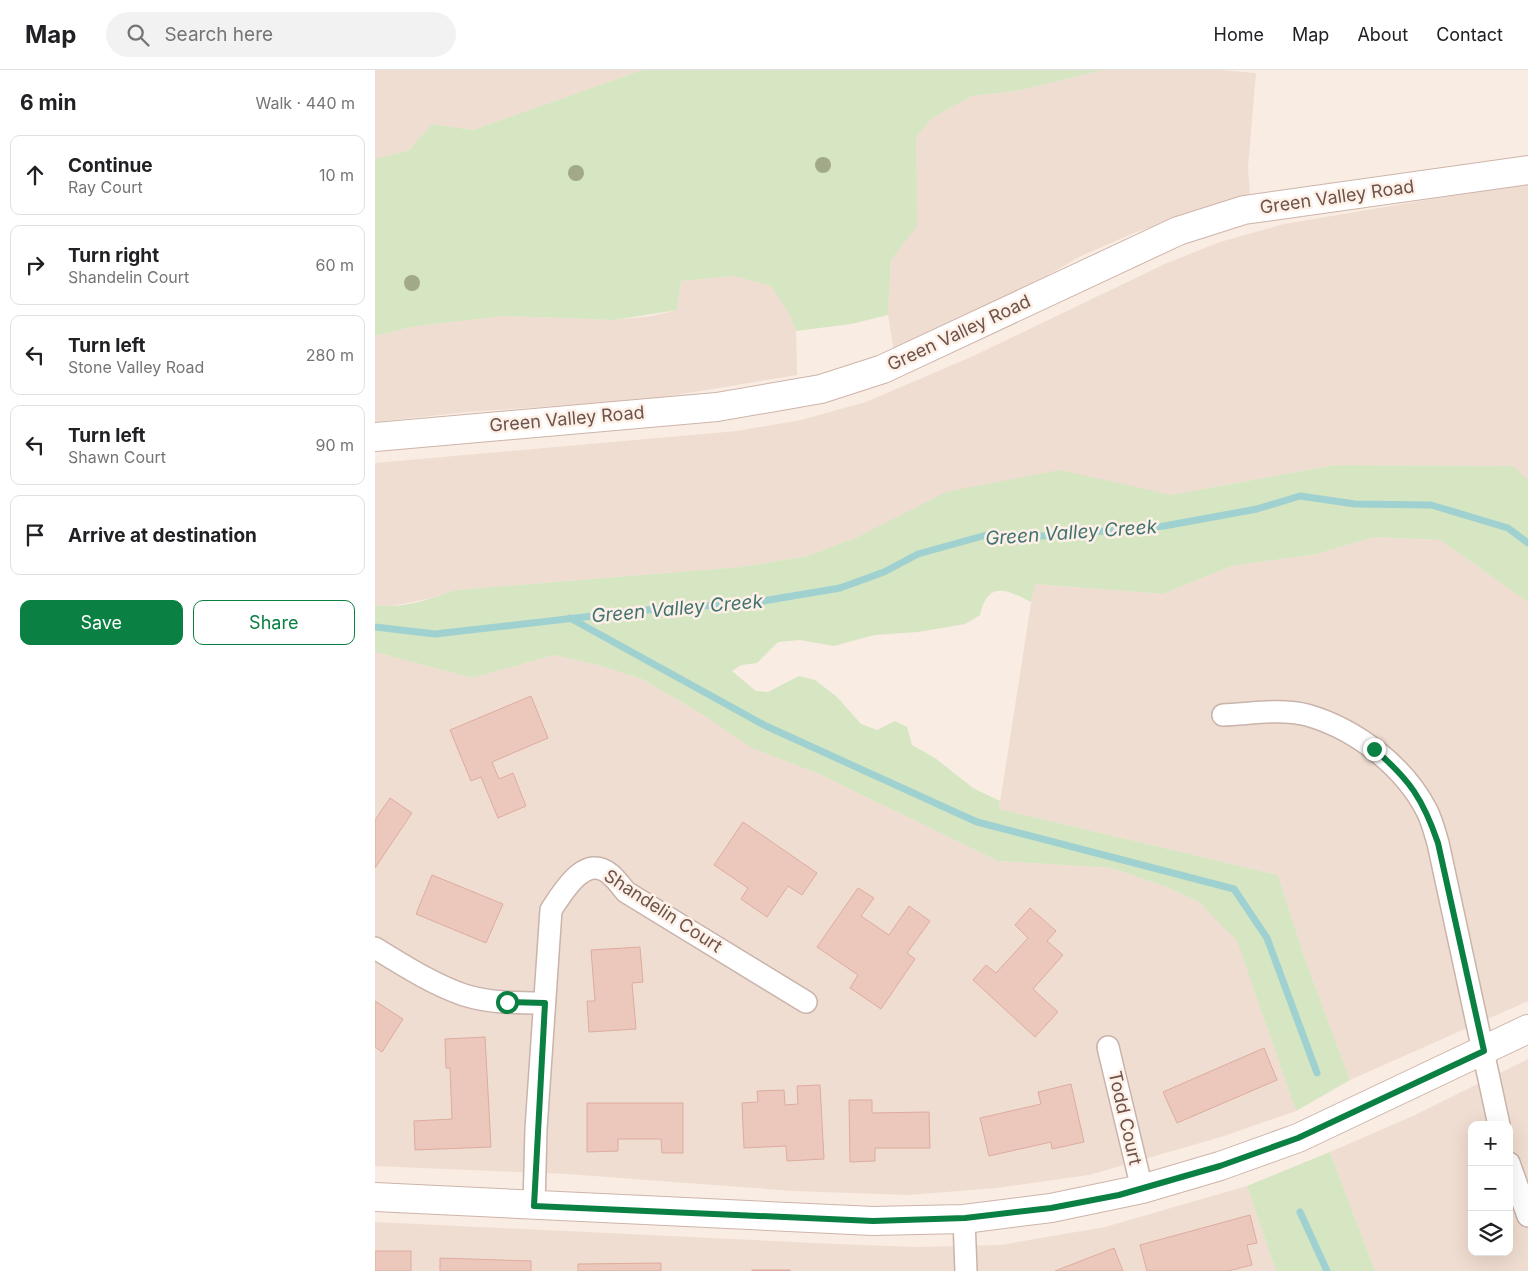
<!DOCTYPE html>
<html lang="en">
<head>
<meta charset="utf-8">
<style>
  :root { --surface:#fff; --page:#f2f2f2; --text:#202124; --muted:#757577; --line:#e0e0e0; --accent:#0b8043 }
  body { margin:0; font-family:Inter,sans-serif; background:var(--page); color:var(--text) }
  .controls { position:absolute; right:15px; bottom:15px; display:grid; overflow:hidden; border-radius:10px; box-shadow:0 5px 20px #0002 }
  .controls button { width:45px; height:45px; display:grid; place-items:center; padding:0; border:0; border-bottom:1px solid var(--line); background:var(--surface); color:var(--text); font:25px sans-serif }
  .stop { position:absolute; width:15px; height:15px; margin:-11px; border:4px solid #0b8043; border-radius:50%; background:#fff }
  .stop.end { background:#0b8043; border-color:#fff; box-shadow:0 1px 5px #0008 }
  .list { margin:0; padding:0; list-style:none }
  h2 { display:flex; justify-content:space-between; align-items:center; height:65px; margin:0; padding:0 20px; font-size:21px }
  h2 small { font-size:16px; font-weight:400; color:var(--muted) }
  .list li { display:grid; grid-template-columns:32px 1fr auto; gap:15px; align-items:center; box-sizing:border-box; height:80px; margin:0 10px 10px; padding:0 10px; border:1px solid var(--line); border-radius:10px }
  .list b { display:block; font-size:19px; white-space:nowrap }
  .list p { margin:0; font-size:16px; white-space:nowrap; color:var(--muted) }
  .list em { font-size:16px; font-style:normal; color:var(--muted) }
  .actions { display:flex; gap:10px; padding:15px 20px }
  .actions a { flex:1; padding:11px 0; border:1px solid var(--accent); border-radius:10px; text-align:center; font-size:18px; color:var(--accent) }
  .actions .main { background:var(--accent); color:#fff }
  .icon { flex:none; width:28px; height:28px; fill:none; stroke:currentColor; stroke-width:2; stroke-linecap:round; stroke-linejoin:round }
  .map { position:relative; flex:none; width:1153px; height:1201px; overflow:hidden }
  header { display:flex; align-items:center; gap:30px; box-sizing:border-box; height:70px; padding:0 25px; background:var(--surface); border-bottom:1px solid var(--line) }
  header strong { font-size:24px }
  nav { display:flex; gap:28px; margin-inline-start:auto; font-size:18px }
  .search { width:350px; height:45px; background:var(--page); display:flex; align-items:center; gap:12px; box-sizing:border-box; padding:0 18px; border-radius:28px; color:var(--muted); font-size:19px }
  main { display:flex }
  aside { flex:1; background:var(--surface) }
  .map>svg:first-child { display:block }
</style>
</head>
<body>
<header>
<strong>Map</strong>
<div class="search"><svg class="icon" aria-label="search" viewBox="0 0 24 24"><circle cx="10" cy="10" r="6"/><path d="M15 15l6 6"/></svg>Search here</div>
<nav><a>Home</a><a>Map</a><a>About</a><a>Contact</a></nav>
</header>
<main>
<aside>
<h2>6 min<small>Walk · 440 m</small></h2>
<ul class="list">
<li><svg class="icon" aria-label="ahead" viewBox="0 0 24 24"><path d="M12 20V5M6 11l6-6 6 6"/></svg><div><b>Continue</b><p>Ray Court</p></div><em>10 m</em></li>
<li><svg class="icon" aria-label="right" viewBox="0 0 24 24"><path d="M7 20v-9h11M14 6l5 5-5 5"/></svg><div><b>Turn right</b><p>Shandelin Court</p></div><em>60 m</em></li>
<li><svg class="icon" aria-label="left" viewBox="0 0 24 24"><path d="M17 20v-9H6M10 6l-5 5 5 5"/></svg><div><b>Turn left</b><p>Stone Valley Road</p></div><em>280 m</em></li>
<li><svg class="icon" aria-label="left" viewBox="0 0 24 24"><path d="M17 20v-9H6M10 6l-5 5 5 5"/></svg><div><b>Turn left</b><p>Shawn Court</p></div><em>90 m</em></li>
<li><svg class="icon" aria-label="arrive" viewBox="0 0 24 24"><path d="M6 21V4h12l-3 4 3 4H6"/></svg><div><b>Arrive at destination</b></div></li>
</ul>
<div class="actions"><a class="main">Save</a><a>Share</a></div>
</aside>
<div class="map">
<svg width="1153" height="1201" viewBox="0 0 1153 1201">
  <rect width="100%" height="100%" fill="#f9ece2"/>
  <g fill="#f0ddd1" fill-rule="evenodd">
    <polygon points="0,0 267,0 98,60 57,54 34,80 0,89"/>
    <polygon points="729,0 845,0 881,3 873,97 875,125 759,163 706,186 649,219 519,282 513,245 516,190 527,175 541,105 541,68 557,48 597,26 642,21"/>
    <polygon points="1153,113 1153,410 1137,396 959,395 796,425 768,421 483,467 432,486 365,497 80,520 57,528 13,537 0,535 0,393 362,361 426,350 491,332 596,287 792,193 845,172 909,154"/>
    <polygon points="359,206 396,216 414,243 421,261 422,305 271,330 92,342 0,352 0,266 41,256 130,246 239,250 277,246 302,240 306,211"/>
    <polygon points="999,467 1065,470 1153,532 1153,931 975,1010 930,889 903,805 624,739 659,514 788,524 857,496 942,484"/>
    <polygon points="0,582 97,608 179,585 226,596 267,609 328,645 377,678 444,704 623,791 737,798 794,818 824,832 862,870 921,1041 846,1067 714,1105 621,1118 534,1125 418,1121 192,1104 0,1096"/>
    <path d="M1153,989V1201H1000L955,1082L1040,1045ZM1097,1055H1134V1182H1097Z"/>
    <polygon points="872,1116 901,1201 0,1201 0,1152 461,1174 542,1177 625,1175 730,1157"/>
  </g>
  <g fill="#d6e5c2">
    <polygon points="267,0 729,0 642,21 597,26 557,48 541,68 542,156 516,190 513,245 476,254 421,261 414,243 396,216 359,206 306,211 302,240 239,250 130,246 41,256 0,266 0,89 34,80 57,54 98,60"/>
    <path d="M959,395L1138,396L1153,410V532L1065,470L999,467L942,484L857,496L788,524L660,514L656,532C632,520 613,510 605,545L590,554L543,562L499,565L459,576L425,570L403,572L382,593L366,595L357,601L381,621L393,622L424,606L440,610L462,627L486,654L502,660L520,651L532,657L537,675L560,688L598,718L625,731L624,739L903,805L930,889L975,1010L921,1041L862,871L824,832L794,818L737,798L623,791L444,704L377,678L328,645L267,609L226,596L179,585L97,608L0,582V535C26,540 55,529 80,520L365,497L432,486L483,467L571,422L685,400L796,425Z"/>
    <polygon points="955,1082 1000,1201 901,1201 872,1116"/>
  </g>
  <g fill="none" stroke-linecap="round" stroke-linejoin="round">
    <g stroke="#a0d1d1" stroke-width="7">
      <polyline points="195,548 391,656 602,752 859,819 892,868 942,1003"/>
      <polyline points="0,557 60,564 271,540 382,532 465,518 509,502 543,484 615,464 669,466 789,456 882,439 925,426 980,434 1056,435 1133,458 1153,473"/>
      <polyline points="925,1142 952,1201"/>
    </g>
  </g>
  <g fill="#ecc7bc" stroke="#ddac9e">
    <polygon points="156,626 173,668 117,692 124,709 138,703 151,736 123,748 106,707 96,711 75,660"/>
    <polygon points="15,728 37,743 0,798 0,750"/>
    <polygon points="368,752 442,803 427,825 413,816 392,847 366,829 373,818 339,795"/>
    <polygon points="57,805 128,834 111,873 41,844"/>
    <polygon points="483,818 499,828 486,846 514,865 534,836 555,851 532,883 540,889 506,939 475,918 483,905 442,877"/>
    <polygon points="655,838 681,861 672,871 688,885 658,919 683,942 660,967 598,910 611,895 621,903 653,868 640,855"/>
    <polygon points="265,877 268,912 257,913 261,959 214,962 212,931 220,931 216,880"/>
    <polygon points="0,931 28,949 7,982 0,977"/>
    <polygon points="110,967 116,1077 40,1080 39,1051 77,1049 75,998 71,998 70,969"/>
    <polygon points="889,978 902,1010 802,1053 788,1022"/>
    <polygon points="696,1014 709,1072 677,1079 676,1072 614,1086 605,1048 666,1034 663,1022"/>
    <polygon points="445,1015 449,1089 412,1091 411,1076 369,1078 367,1033 383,1032 382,1021 409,1020 410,1035 423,1034 422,1016"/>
    <polygon points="474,1030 497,1030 497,1043 554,1042 555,1078 500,1078 500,1091 475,1092"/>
    <polygon points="212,1033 308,1033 308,1083 287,1083 286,1069 243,1069 243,1081 212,1082"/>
    <polygon points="875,1145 882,1173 872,1175 877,1195 853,1201 772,1201 765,1175"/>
    <polygon points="739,1178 748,1201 680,1201"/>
    <rect x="0" y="1181" width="36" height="20"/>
    <polygon points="65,1188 156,1191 156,1201 65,1201"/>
    <polygon points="286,1193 286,1201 203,1201 203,1194"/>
    <rect x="377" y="1200" width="38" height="1"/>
  </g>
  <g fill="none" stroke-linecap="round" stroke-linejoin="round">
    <g stroke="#c9b3aa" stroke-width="24">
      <g id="street">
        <path d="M848,645C875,644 907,638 932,645C981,659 1029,696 1052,741C1057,751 1060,763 1063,773L1124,1055"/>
        <path d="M0,878C28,895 57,914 89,925C114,933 143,933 169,933"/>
        <polyline points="733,977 767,1119"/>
        <polyline points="1134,1093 1153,1146"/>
        <path d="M159,1136L161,1059L176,840C188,822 210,783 235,804C241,809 246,816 251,822L431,932"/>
        <polyline points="589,1149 591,1201"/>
      </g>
    </g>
    <g stroke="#ceb4aa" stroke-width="30">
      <g id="secondary">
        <polyline points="0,367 342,337 446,319 508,299 803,161 869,140 1153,100"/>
        <polyline points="0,1127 498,1151 589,1149 676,1138 767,1119 845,1096 923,1068 1153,959"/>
      </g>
    </g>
    <use href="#street" stroke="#fff" stroke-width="21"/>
    <use href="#secondary" stroke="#fff" stroke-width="28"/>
  </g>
  <g fill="#a2a98b">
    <circle cx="448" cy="95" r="8"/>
    <circle cx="201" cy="103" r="8"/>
    <circle cx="37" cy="213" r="8"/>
  </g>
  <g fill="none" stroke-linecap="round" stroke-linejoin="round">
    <path stroke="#0b8043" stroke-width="6" d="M132,932L170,933L159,1136L498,1151L590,1148L676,1138L744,1125L845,1096L923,1068L1109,981L1063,773C1048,729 1035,710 999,679"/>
  </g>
  <g text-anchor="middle" stroke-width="5" stroke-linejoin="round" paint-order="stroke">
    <g font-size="18" fill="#6e524b" stroke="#fdf1e7">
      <text transform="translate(962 127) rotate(-8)" y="6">Green Valley Road</text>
      <text transform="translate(584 263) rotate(-25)" y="6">Green Valley Road</text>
      <text transform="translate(192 349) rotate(-5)" y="6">Green Valley Road</text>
      <text transform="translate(288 841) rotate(33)" y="6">Shandelin Court</text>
      <text transform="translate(750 1048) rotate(77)" y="6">Todd Court</text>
    </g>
    <g font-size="19" font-style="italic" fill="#417272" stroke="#fdf1e7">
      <text transform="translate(696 462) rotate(-4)" y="7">Green Valley Creek</text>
      <text transform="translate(302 538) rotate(-5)" y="7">Green Valley Creek</text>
    </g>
  </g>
</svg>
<div class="controls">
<button>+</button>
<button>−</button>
<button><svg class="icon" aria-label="layers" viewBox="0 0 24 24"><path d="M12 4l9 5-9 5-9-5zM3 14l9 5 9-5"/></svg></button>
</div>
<div class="stop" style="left:132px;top:932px"></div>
<div class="stop end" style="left:999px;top:679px"></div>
</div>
</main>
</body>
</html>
